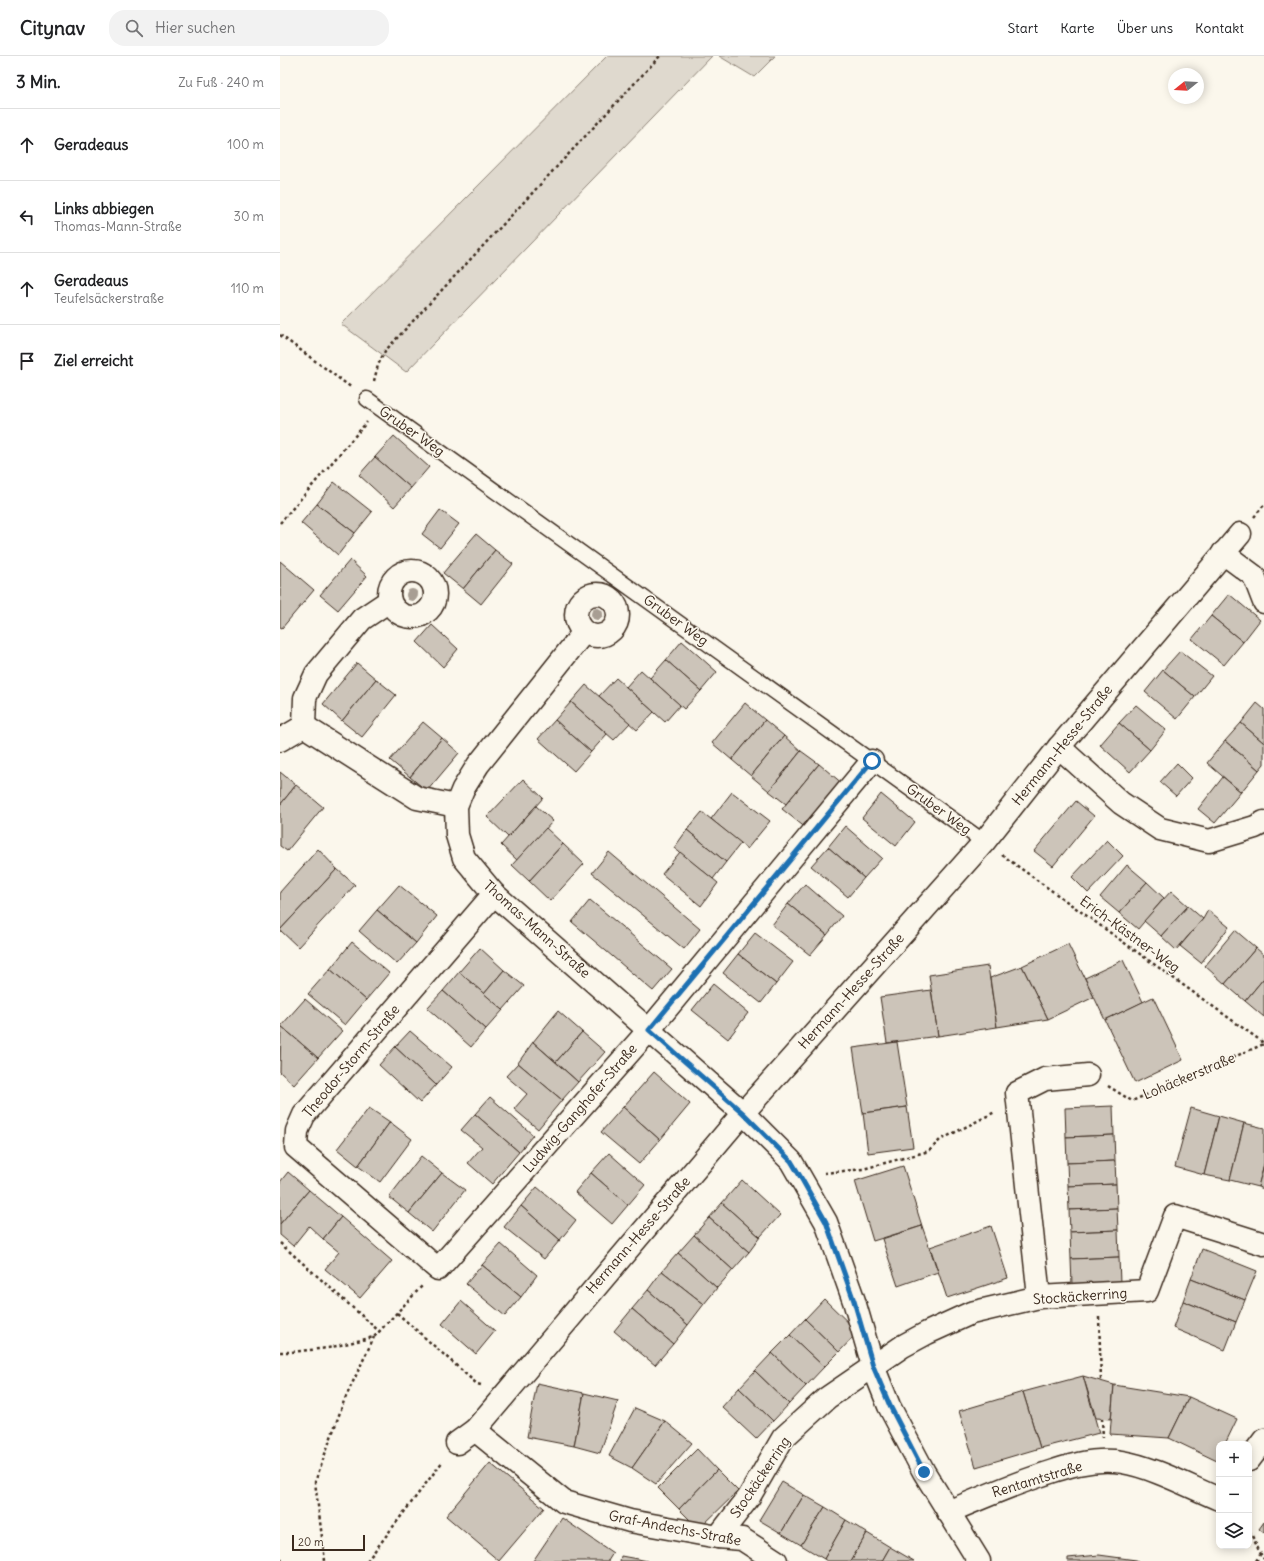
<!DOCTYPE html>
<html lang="de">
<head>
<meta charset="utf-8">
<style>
  :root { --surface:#fff; --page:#f2f2f2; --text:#202124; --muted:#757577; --line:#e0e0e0 }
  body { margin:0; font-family:Delius,sans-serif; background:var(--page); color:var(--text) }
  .controls { position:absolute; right:12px; bottom:12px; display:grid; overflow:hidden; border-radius:8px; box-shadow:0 2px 10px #0003 }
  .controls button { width:36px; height:36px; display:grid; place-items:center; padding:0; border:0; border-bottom:1px solid var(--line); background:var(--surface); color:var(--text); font:20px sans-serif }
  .compass { position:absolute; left:888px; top:12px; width:36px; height:36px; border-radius:50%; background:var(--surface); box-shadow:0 2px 10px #0003; rotate:252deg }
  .scale { position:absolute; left:12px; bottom:10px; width:73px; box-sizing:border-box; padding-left:4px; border:2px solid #3b2a1e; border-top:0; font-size:11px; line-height:14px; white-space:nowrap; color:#3b2a1e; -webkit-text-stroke:3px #fbf7ec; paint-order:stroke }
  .stop { position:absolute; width:12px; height:12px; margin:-9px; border:3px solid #1f6fb2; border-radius:50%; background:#fff }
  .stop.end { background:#1f6fb2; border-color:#fff; box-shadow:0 1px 4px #0008 }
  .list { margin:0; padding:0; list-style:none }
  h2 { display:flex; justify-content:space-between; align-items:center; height:52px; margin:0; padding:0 16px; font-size:17px }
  h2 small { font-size:13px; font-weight:400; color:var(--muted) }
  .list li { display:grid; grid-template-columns:26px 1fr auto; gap:12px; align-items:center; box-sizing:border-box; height:72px; padding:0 16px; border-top:1px solid var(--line) }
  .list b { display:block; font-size:15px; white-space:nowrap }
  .list p { margin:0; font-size:13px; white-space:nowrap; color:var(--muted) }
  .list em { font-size:13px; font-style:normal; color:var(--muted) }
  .icon { flex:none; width:22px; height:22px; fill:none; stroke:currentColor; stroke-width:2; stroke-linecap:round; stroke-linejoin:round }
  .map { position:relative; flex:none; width:984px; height:1505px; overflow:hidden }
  header { display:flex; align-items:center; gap:24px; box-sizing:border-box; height:56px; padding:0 20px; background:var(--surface); border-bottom:1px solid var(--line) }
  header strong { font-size:19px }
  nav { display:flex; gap:22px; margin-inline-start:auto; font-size:14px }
  .search { width:280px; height:36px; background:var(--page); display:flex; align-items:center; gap:10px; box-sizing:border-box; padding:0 14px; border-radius:16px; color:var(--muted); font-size:15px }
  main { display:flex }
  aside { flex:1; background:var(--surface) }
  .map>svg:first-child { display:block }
</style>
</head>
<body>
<header>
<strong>Citynav</strong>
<div class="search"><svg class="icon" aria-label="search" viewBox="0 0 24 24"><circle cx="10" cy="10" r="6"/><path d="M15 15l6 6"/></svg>Hier suchen</div>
<nav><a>Start</a><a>Karte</a><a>Über uns</a><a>Kontakt</a></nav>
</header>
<main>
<aside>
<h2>3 Min.<small>Zu Fuß · 240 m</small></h2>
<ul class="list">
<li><svg class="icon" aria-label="ahead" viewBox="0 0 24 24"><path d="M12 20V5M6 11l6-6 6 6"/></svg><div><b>Geradeaus</b></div><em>100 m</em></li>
<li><svg class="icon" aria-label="left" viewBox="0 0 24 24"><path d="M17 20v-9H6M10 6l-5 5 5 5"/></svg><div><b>Links abbiegen</b><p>Thomas-Mann-Straße</p></div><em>30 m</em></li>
<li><svg class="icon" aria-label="ahead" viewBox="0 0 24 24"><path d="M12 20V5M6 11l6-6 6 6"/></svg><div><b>Geradeaus</b><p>Teufelsäckerstraße</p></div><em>110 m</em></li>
<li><svg class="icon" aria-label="arrive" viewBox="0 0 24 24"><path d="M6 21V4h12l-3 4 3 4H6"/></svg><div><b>Ziel erreicht</b></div></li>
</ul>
</aside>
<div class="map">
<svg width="984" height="1505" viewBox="0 0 984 1505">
  <rect width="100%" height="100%" fill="#fbf7ec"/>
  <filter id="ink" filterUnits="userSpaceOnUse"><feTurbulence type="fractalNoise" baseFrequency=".025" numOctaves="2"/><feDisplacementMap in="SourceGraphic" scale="8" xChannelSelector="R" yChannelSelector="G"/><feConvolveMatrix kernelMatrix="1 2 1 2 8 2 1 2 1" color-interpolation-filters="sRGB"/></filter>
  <g filter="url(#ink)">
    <g fill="#dfd9ce" stroke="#8d8276">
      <polygon points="327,0 432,0 126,316 61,268"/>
      <polygon points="439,0 495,0 474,21"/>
    </g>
    <g fill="#ccc4b9" stroke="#3b2a1e">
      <polygon points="114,380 149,411 131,432 95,401"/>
      <polygon points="95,401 131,432 114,451 79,419"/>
      <polygon points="54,426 92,456 75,477 37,448"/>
      <polygon points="37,448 75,477 58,499 21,467"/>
      <polygon points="160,454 179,468 160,492 142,478"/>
      <polygon points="196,478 215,494 183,533 163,517"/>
      <polygon points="215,494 233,508 201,548 183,533"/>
      <polygon points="70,504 87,520 58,554 40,539"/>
      <polygon points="0,505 34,534 2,572 0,571"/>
      <polygon points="949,538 980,564 963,586 931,560"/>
      <polygon points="931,560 963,586 944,609 912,583"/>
      <polygon points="152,569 178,593 163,611 137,586"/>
      <polygon points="402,585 437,616 421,635 386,604"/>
      <polygon points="900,595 932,620 915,641 883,614"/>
      <polygon points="386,604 421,635 404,653 370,622"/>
      <polygon points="77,607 96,623 62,665 43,648"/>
      <polygon points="361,614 400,649 385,666 346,631"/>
      <polygon points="883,614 915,641 897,663 865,636"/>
      <polygon points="336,622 374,656 357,674 319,640"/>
      <polygon points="96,623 116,639 82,681 62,665"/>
      <polygon points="306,629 350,667 334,684 291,646"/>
      <polygon points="291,646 327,678 311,696 275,664"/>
      <polygon points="465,647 485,664 452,704 432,687"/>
      <polygon points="977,647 984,653 984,687 961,667"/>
      <polygon points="856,649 886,674 870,694 839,667"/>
      <polygon points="275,664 311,696 294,715 258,683"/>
      <polygon points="485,664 504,680 471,720 452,704"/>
      <polygon points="143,666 162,682 130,721 110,704"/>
      <polygon points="839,667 870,694 850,716 820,689"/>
      <polygon points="961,667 984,687 984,708 979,714 945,685"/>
      <polygon points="504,680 521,695 489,735 471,720"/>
      <polygon points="162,682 179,697 147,735 130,721"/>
      <polygon points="945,685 979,714 961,736 927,707"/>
      <polygon points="521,695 539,708 506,748 489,735"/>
      <polygon points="897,707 912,722 896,740 880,726"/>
      <polygon points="539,708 563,728 527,773 502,753"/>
      <polygon points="0,716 16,729 0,749"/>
      <polygon points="943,721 961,736 935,767 918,753"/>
      <polygon points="243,723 263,742 228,781 207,761"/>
      <polygon points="16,729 43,751 7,795 0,790 0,749"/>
      <polygon points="452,736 490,765 467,793 431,763"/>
      <polygon points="601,738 635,766 616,790 582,762"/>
      <polygon points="796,745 814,760 773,810 754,795"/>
      <polygon points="256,750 273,765 237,804 221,789"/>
      <polygon points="422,756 461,787 446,806 407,774"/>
      <polygon points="565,770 602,802 584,822 548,791"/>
      <polygon points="266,772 283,788 249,825 232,809"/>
      <polygon points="407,774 446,806 433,823 394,792"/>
      <polygon points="827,784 843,800 808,837 792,821"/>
      <polygon points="283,788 304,808 270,845 249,825"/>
      <polygon points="548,791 584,822 568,841 531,810"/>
      <polygon points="38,793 57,813 0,874 0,836"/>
      <polygon points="329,796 420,873 404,893 312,817"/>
      <polygon points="400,796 438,827 421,850 382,818"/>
      <polygon points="847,809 867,826 839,857 820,841"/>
      <polygon points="57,813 75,829 18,891 0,874"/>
      <polygon points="867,826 884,842 858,873 839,857"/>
      <polygon points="525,828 562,860 547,879 508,848"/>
      <polygon points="119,829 157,860 136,887 97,854"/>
      <polygon points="891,835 908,850 881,880 864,865"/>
      <polygon points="310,844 392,913 373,935 292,866"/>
      <polygon points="508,848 547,879 530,899 492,869"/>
      <polygon points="908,850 923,863 896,894 881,880"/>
      <polygon points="97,854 136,887 117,908 79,875"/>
      <polygon points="928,854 949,871 921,907 900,890 923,863"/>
      <polygon points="955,874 976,892 945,928 925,910"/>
      <polygon points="475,877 513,906 496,928 458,898"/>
      <polygon points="72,886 109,917 86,944 50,913"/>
      <polygon points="788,888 814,941 768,963 742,910"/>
      <polygon points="200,892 224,914 204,938 179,916"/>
      <polygon points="976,892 984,899 984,922 965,945 945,928"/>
      <polygon points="458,898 496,928 481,947 443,917"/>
      <polygon points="843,904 863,946 825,964 805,922"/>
      <polygon points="708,910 717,971 658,980 649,919"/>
      <polygon points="742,910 768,963 717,971 710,922"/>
      <polygon points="50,913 86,944 65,969 28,938"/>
      <polygon points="224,914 244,930 223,954 204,938"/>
      <polygon points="179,916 223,954 206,973 163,935"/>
      <polygon points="984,922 984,961 965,945"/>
      <polygon points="433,928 468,957 448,983 412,954"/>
      <polygon points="651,934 658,980 607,987 600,941"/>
      <polygon points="163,935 206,973 191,991 147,952"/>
      <polygon points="873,941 903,1004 855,1027 825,964"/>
      <polygon points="25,943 62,975 38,1002 1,970"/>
      <polygon points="278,955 302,976 276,1006 253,986"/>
      <polygon points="1,970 38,1002 14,1029 0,1016"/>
      <polygon points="130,975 172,1011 156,1029 115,991"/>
      <polygon points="302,976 325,996 298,1026 276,1006"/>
      <polygon points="253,986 298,1026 282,1044 238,1007"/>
      <polygon points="617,986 627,1051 583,1057 573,992"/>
      <polygon points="115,991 156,1029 140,1047 99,1009"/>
      <polygon points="238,1007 282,1044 258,1073 234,1053 247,1038 226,1020"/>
      <polygon points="374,1016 410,1048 380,1084 343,1051"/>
      <polygon points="210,1041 253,1079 239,1096 195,1058"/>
      <polygon points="833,1050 834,1079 786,1081 785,1052"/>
      <polygon points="343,1051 380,1084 359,1108 321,1076"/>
      <polygon points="627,1051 633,1091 588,1097 583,1057"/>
      <polygon points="89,1052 110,1066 78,1110 57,1093"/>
      <polygon points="911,1052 939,1060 924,1119 895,1111"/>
      <polygon points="195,1058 239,1096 212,1128 188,1107 202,1091 181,1074"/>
      <polygon points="939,1060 964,1067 950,1124 924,1119"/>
      <polygon points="110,1066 132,1083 100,1126 78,1110"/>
      <polygon points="964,1067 984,1072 984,1108 978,1131 950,1124"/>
      <polygon points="834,1079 835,1105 787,1107 786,1081"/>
      <polygon points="329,1097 365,1129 348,1149 311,1117"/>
      <polygon points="141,1100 162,1117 129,1157 109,1141"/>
      <polygon points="835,1105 836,1128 788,1130 787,1107"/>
      <polygon points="984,1108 984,1133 978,1131"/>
      <polygon points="623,1110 642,1170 593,1185 575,1125"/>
      <polygon points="8,1116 29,1134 0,1168 0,1126"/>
      <polygon points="162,1117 185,1134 152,1176 129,1157"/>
      <polygon points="311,1117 348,1149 332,1168 295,1136"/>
      <polygon points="462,1124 500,1159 480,1181 442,1147"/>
      <polygon points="836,1128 837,1152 789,1154 788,1130"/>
      <polygon points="257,1131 296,1164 280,1184 241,1150"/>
      <polygon points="29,1134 61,1161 43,1183 29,1170 13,1190 0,1179 0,1168"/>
      <polygon points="442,1147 480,1181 469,1196 429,1162"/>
      <polygon points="241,1150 280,1184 264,1203 224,1171"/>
      <polygon points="837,1152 838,1174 790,1176 789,1154"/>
      <polygon points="61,1161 112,1205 80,1242 45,1213 59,1196 43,1183"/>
      <polygon points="429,1162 469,1196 453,1214 414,1179"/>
      <polygon points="642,1170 658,1216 618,1230 602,1183"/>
      <polygon points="711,1170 728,1222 667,1242 650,1191"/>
      <polygon points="838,1174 839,1201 791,1203 790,1176"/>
      <polygon points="414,1179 453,1214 437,1232 398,1197"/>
      <polygon points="221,1188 257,1219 241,1241 202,1209"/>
      <polygon points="922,1193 977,1215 965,1244 911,1223"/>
      <polygon points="398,1197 437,1232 424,1248 382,1215"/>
      <polygon points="839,1201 840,1227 792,1229 791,1203"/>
      <polygon points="202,1209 241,1241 225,1260 186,1228"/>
      <polygon points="382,1215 424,1248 408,1269 368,1234"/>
      <polygon points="911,1223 965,1244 956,1266 903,1245"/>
      <polygon points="368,1234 408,1269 393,1288 352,1253"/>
      <polygon points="544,1243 578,1276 559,1296 525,1263"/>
      <polygon points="181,1245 215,1275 196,1298 162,1268"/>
      <polygon points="903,1245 956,1266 945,1294 893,1272"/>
      <polygon points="352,1253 393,1288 375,1309 334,1275"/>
      <polygon points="525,1263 559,1296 544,1311 510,1279"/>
      <polygon points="510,1279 544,1311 526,1330 492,1297"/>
      <polygon points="492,1297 526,1330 509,1348 475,1315"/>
      <polygon points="475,1315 509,1348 493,1365 459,1332"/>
      <polygon points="803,1320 834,1329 831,1363 816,1362"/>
      <polygon points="803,1320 819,1377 760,1392 743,1336"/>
      <polygon points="257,1327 304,1337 294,1390 247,1381"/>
      <polygon points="834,1329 909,1341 889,1382 830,1378"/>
      <polygon points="459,1332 493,1365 476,1383 442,1351"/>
      <polygon points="743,1336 760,1392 696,1411 679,1355"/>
      <polygon points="304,1337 338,1345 320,1397 294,1390"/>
      <polygon points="909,1341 957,1363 945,1388 939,1388 939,1402 937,1405 889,1382"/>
      <polygon points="355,1352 385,1365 352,1412 329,1400"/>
      <polygon points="385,1365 412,1387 376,1428 352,1412"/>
      <polygon points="417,1393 437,1414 399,1453 378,1432"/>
      <polygon points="210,1407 264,1452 219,1505 166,1460"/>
      <polygon points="437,1414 458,1435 419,1473 399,1453"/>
      <polygon points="502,1426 524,1439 501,1477 479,1464"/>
      <polygon points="524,1439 545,1451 521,1489 501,1477"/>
      <polygon points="545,1451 566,1464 544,1503 521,1489"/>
      <polygon points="282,1462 333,1497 328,1505 253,1505"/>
      <polygon points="566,1464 587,1477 571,1505 547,1505 544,1503"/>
      <polygon points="984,1466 984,1477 979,1473"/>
      <polygon points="587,1477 610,1491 602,1505 571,1505"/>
      <polygon points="610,1491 634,1505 602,1505"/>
      <polygon points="819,1499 856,1504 859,1505 788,1505 788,1502"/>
      <polygon points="341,1500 368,1505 340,1505"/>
    </g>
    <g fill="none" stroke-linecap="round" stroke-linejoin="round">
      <g stroke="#3b2a1e" stroke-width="17">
        <polyline id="lane" points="87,343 704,786"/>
      </g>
      <g stroke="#3b2a1e" stroke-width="25">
        <g id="street">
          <polyline points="943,497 974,520 984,546"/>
          <circle cx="132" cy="538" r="23"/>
          <circle cx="317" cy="559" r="21"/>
          <polyline points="304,576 198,709 183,733 176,750 177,779 184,802 214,838 463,1057 511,1105 546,1166 574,1245 593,1310 609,1350 644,1416 699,1505"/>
          <polyline points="24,670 137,742 176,750"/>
          <polyline points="24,670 25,642 36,618 82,563 109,545"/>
          <polyline points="0,684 24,670"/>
          <polyline points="779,691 841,747 880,773 929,785 975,771 984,766"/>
          <polyline points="214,838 24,1059 17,1075 16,1091 158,1213 369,974 592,705"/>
          <polyline points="759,1241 737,1037 765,1023 808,1019"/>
          <polyline points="195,1374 284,1446 350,1465 438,1481 462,1483 496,1505"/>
          <polyline points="177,1387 195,1374 463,1057 704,786 779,691 960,478"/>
          <polyline points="969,1404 984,1384"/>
          <path d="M668,1456C696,1444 724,1432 753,1422C782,1412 811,1401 842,1406C873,1411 910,1431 939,1443"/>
          <polyline points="438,1481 469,1441 503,1382 547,1342 623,1290 647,1277 691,1257 759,1241 867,1235 895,1160 984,1188"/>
        </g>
      </g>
      <g stroke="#3b2a1e" stroke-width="2.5" stroke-dasharray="3 3" stroke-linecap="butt">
        <polyline points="0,279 72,332"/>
        <polyline points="94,325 98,309 105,295 380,0"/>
        <polyline points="974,461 984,449"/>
        <polyline points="0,467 87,366"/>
        <polyline points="722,799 984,987"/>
        <polyline points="828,1030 852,1045 984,988"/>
        <polyline points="544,1117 583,1113 649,1095 660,1084 715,1056"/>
        <polyline points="0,1187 100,1276"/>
        <polyline points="117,1257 197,1328 201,1329"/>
        <polyline points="819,1261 821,1325"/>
        <polyline points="0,1296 11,1296 48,1292 94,1281 142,1230"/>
        <polyline points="822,1362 823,1382"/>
        <path d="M969,1475C975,1484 978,1495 984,1503"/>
        <polyline points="0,1502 3,1505"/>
        <polyline points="45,1505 35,1426 64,1345 94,1281"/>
        <polyline points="87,1505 163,1405"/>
        <polyline points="976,1505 980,1499"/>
      </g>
      <use href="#lane" stroke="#fbf7ec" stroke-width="14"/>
      <use href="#street" stroke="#fbf7ec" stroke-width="22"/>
    </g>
    <g fill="#a89e93">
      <circle cx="132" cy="539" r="6"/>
      <circle cx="317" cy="558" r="6"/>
    </g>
  </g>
  <g fill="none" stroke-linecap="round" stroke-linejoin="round" filter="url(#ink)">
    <polyline stroke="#1f6fb2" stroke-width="5" points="592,705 369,974 463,1057 511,1105 520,1120 546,1166 574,1245 593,1310 610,1350 644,1416"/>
  </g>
  <g text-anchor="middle" stroke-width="3" stroke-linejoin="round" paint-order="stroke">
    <g font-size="14" fill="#3b2a1e" stroke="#fbf7ec">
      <text transform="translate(132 375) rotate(35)" y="5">Gruber Weg</text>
      <text transform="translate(396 564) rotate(36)" y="5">Gruber Weg</text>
      <text transform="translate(782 689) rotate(-51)" y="5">Hermann-Hesse-Straße</text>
      <text transform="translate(659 753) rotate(36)" y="5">Gruber Weg</text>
      <text transform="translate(257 873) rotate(42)" y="5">Thomas-Mann-Straße</text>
      <text transform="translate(850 878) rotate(36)" y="5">Erich-Kästner-Weg</text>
      <text transform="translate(571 935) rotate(-48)" y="5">Hermann-Hesse-Straße</text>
      <text transform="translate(71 1005) rotate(-50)" y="5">Theodor-Storm-Straße</text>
      <text transform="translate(909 1020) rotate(-23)" y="5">Lohäckerstraße</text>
      <text transform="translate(300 1052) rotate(-49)" y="5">Ludwig-Ganghofer-Straße</text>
      <text transform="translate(358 1179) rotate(-49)" y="5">Hermann-Hesse-Straße</text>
      <text transform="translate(800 1240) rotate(-4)" y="5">Stockäckerring</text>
      <text transform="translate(480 1421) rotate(-56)" y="5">Stockäckerring</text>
      <text transform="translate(757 1423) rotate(-17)" y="5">Rentamtstraße</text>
      <text transform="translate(395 1472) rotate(11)" y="5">Graf-Andechs-Straße</text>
    </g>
  </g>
</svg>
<div class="controls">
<button>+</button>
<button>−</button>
<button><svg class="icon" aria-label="layers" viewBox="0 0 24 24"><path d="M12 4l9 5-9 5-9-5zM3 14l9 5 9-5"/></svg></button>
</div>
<svg class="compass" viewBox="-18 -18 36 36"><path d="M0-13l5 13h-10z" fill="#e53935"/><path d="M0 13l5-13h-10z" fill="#757577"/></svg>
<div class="scale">20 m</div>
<div class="stop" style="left:592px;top:705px"></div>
<div class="stop end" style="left:644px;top:1416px"></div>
</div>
</main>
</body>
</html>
